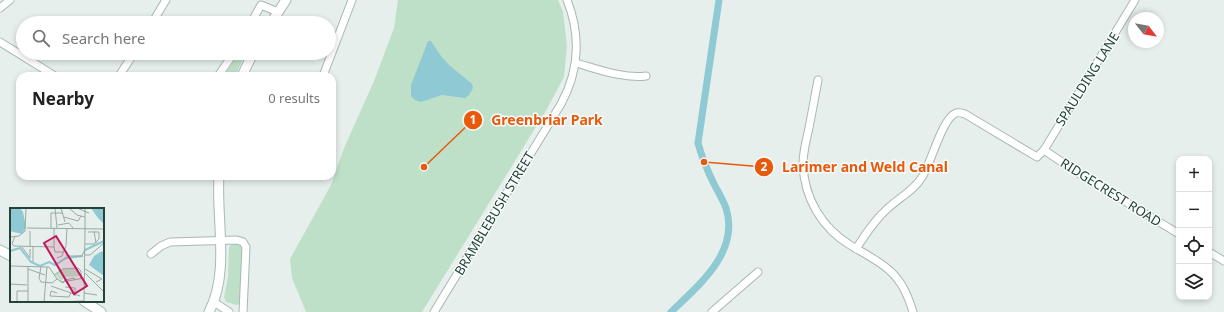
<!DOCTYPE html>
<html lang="en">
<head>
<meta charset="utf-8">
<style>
  :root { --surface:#fff; --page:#f2f2f2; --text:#222; --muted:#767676; --line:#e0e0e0 }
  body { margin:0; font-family:"Noto Sans",sans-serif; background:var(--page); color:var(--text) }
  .controls { position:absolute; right:12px; bottom:12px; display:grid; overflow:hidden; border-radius:8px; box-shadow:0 2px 6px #0003 }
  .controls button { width:36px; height:36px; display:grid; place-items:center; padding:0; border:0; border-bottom:1px solid var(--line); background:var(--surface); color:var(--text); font:20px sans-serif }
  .compass { position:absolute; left:1128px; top:12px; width:36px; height:36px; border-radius:50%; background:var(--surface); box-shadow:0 2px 6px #0003; rotate:121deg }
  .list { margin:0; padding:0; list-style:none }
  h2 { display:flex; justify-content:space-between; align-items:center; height:52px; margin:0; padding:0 16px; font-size:17px }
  h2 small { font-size:13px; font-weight:400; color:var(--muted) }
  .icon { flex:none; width:22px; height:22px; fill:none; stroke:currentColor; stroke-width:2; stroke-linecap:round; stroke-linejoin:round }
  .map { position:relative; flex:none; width:1224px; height:312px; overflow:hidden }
  .search { position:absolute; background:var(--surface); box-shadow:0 2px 6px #0003; left:16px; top:16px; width:320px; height:44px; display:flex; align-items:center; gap:10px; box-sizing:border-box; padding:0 14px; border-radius:22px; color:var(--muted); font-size:15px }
  .panel { position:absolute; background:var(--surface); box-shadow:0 2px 6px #0003; left:16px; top:72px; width:320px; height:108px; border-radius:12px }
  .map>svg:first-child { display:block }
</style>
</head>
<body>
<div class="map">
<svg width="1224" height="312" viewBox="0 0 1224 312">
  <rect width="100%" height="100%" fill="#e6efeb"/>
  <g fill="#bfe0c8">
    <polygon points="398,0 558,0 563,12 567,46 564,77 547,109 422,312 306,312 292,278 290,259 331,185 344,148 374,81 394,28"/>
    <polygon points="239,53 246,53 235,76 224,76"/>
    <polygon points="232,244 240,245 242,250 241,299 239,304 236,305 226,302 224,297 228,277 229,247"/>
  </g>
  <polygon fill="#8ec9d4" points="428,41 431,41 441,56 449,65 472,84 473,88 469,95 465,98 442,95 421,102 415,100 411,96 411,85"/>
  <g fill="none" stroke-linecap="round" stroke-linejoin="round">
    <path stroke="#8ec9d4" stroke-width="7" d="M671,312C699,285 740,252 726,208C723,200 719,193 715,186C708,172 702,158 698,143L719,0"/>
    <g stroke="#a8b8b2" stroke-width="9">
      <g id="minor">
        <polyline points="0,8 10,0"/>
        <polyline points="152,23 166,0"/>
        <polyline points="251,23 261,5 278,12"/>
        <polyline points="0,42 55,76"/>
        <path d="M576,63C597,69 624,79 646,76"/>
        <polyline points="119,76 134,53"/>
        <polyline points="218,76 234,53"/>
        <polyline points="323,76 352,0"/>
        <path d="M818,80C815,96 812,112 809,128C806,140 803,152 803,164C804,198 822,228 850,245C863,253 878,260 889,270C902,281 908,296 913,312"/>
        <polyline points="1044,150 1078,173 1179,234"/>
        <path d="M856,249C865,235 874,221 886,210C898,198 914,191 922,177C931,164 942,118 956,113C959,112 962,113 965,114L1037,157L1044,150L1135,0"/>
        <polyline points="1209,252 1224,261"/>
        <polyline points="151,254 161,246 170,242 237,240 243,242 246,247 243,312"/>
        <polyline points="214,302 229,312"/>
        <path d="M434,312L561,104C579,71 581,35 567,0"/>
        <polyline points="712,312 758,272"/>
      </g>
    </g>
    <g stroke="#a4bbb3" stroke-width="11">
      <g id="secondary">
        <polyline points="271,23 286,0"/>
        <polyline points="242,76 253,53"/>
        <polyline points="0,250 11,256"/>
        <polyline points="84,301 101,312"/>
        <path d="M209,312C230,272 216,220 219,176"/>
      </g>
    </g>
    <use href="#minor" stroke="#fff" stroke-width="7"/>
    <use href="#secondary" stroke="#fff" stroke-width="9"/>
  </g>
  <g text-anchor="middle" stroke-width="3" stroke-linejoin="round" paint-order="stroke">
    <g font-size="13" fill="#24423a" stroke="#f7fbf9">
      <text transform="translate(1087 79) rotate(-58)" y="5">SPAULDING LANE</text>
      <text transform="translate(1111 192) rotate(32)" y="5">RIDGECREST ROAD</text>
      <text transform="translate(494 213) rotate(-59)" y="5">BRAMBLEBUSH STREET</text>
    </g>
  </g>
  <g transform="translate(10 208)">
    <rect width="94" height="94" fill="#e6efeb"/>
    <path d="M53,61H68L71,68L55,69L51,73L45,67Z" fill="#bfe0c8"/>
    <path d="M0,0H10L13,4L16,19L12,26L0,23ZM81,0H94V16L88,10ZM92,43L94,46V68L79,57L84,48Z" fill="#8ec9d4"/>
    <path fill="none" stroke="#8ec9d4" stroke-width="2" d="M75,42L94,33M0,43L10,40L21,54L30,58L39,54L45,57L56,50L73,48"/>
    <path fill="none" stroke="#98aaa4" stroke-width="1" d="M45,0L47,20M51,0L55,14M59,0L67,7L75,9M67,0L79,5M75,0V21M54,9L68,13L71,8M48,17L59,15L63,20M17,20L94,21M41,20V5H53M20,23V39M84,23L86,35M5,28L2,36L4,38L44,39L45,44H53M0,29L9,28L15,23L16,0M75,36H84L89,31V24H78M12,39L20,50V41M44,39V20M75,47H80L94,35M56,48H72L75,41M47,50L52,48L56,38L57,20M23,54V39M0,58L39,59L47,71L52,74L74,70M31,59L29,70L31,74L42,75L47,71M18,61L35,67M75,61L92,71L86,74M75,65L94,84M44,67L53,61L68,60L71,63V70M50,73L53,75L55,72L64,70L65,72M0,76L17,77M41,78L70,88M55,79L65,80V88M47,85L41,83L40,88L59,89L61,84M74,85L87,87M7,94V83H18M18,94V58M34,94L37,59M43,94L74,93M74,94L75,21"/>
    <path fill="#c2185b" fill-opacity="0.15" stroke="#c2185b" stroke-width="2" d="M46,28L77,78L64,86L34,35Z"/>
    <rect width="94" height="94" fill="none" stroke="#24423a" stroke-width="2"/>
  </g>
  <path fill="none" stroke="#e8590c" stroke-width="1.5" d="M424 167L473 120M704 162L764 167"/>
  <g fill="#e8590c" stroke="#f7fbf9" stroke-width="1.5">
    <circle cx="424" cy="167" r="4"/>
    <circle cx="704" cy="162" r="4"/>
    <circle cx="473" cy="120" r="10"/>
    <circle cx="764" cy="167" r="10"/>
  </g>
  <g font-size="12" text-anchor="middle" font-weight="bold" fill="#fff">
    <text x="473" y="124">1</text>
    <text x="764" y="171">2</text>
  </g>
  <g font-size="14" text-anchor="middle" font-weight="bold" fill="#e8590c" stroke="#f7fbf9" stroke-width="3" stroke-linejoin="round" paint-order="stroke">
    <text x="547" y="125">Greenbriar Park</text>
    <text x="865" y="172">Larimer and Weld Canal</text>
  </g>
</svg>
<div class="controls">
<button>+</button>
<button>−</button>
<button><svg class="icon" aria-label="locate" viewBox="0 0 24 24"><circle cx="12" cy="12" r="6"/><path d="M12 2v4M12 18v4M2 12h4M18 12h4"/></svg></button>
<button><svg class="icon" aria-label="layers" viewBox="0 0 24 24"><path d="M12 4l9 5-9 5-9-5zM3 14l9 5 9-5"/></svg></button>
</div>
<svg class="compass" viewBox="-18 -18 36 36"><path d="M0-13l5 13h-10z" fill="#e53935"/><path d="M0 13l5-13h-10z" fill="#767676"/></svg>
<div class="search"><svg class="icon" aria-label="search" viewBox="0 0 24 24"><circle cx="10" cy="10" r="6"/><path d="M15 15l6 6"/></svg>Search here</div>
<section class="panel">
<h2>Nearby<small>0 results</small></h2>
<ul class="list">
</ul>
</section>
</div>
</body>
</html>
